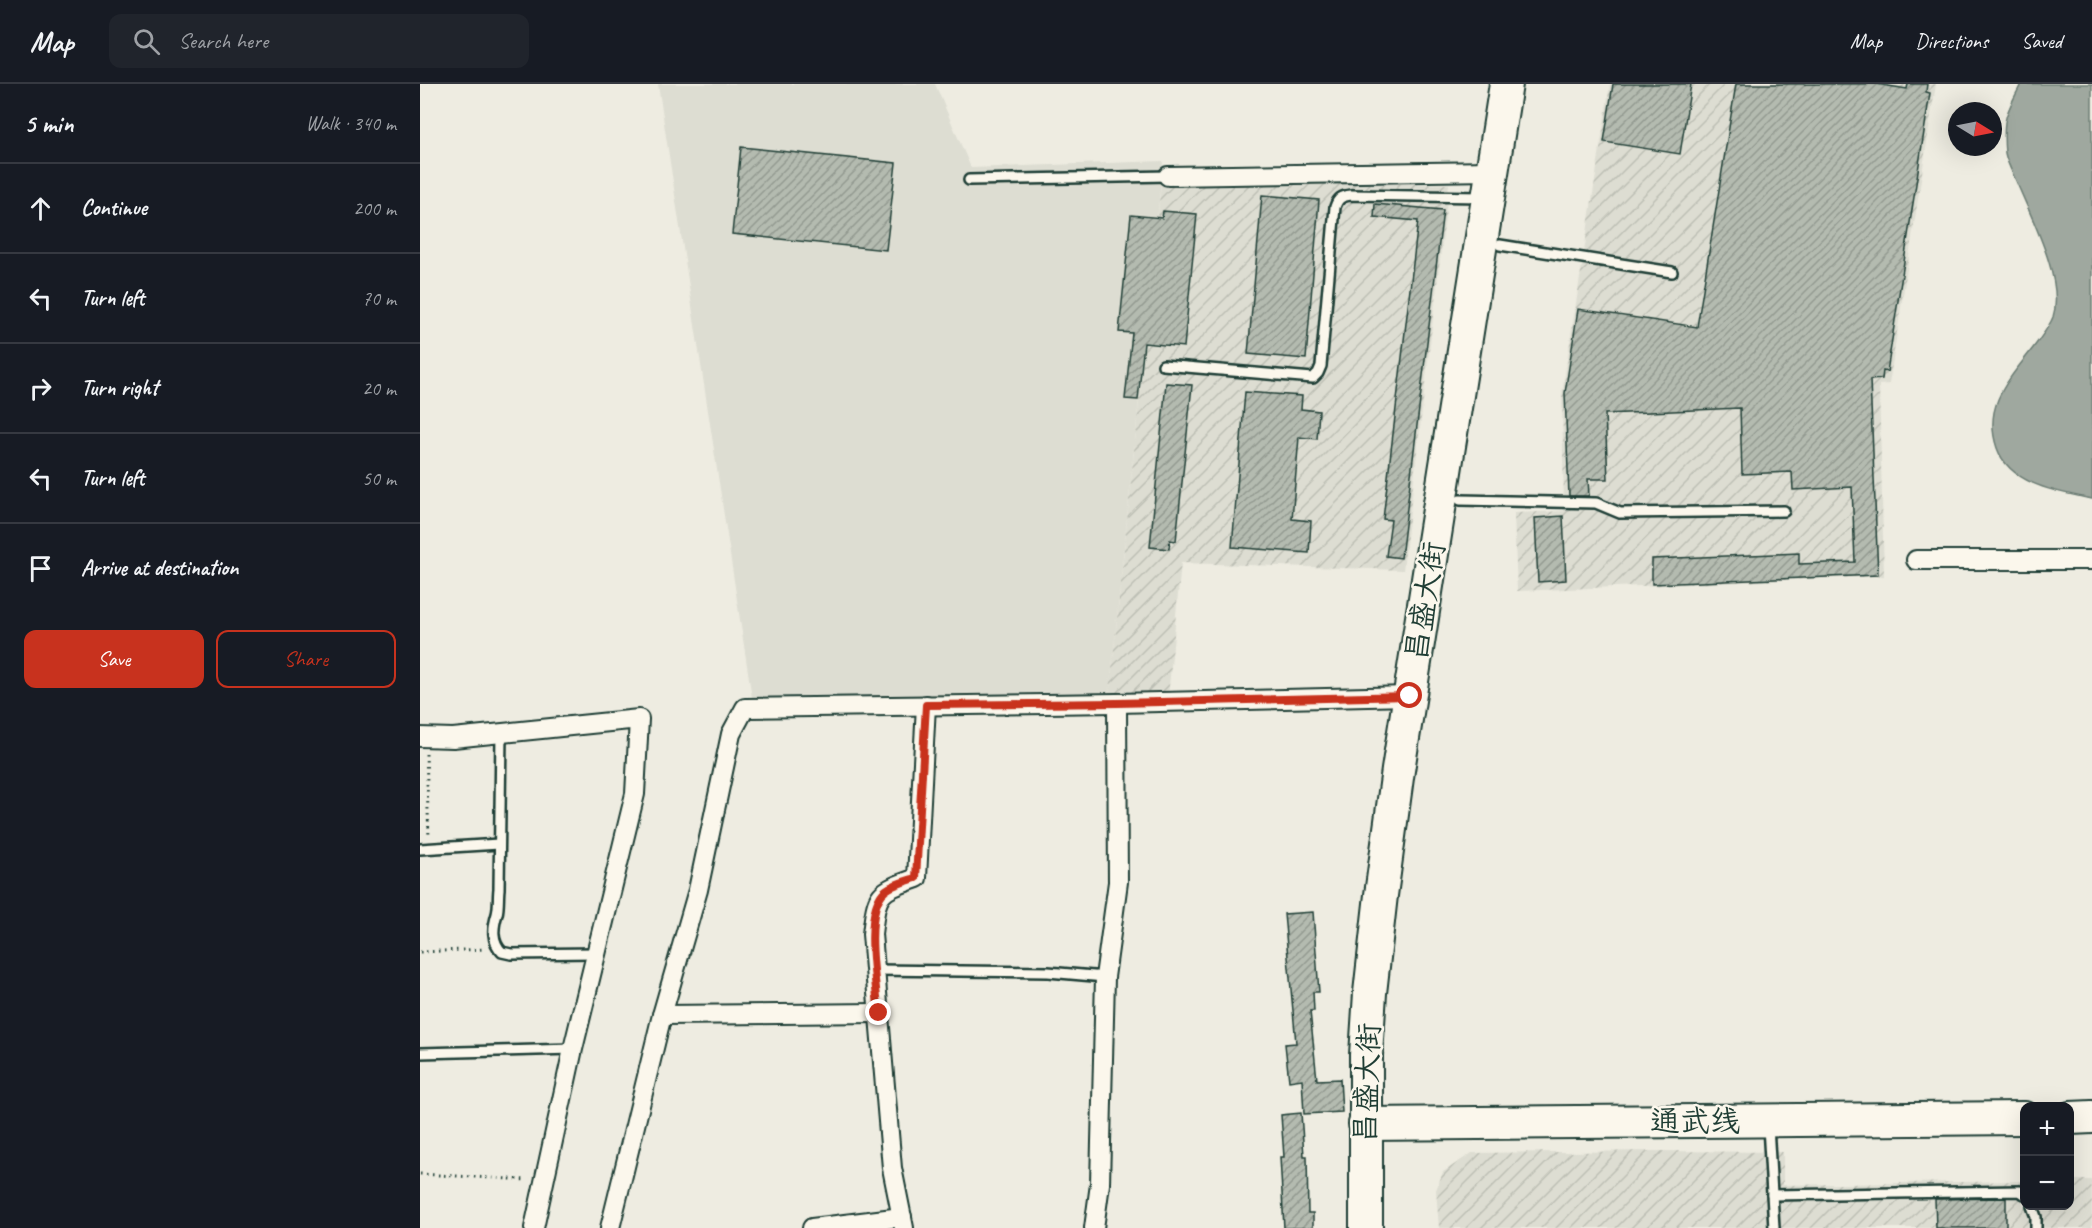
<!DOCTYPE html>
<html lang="en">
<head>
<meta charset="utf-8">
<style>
  :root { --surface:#171b24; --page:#20242c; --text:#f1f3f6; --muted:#9ea1a6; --line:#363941; --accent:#c8321e }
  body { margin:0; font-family:Caveat,"LXGW WenKai TC",sans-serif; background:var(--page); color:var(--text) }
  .controls { position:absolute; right:18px; bottom:18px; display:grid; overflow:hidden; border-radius:12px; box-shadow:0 6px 24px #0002 }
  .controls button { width:54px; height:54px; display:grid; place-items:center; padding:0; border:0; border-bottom:2px solid var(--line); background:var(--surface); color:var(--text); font:30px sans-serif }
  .compass { position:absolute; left:1528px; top:18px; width:54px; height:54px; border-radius:50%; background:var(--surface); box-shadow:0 6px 24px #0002; rotate:100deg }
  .stop { position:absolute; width:18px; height:18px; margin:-14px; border:4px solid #c8321e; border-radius:50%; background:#fff }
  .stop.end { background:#c8321e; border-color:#fff; box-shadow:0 2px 6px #0008 }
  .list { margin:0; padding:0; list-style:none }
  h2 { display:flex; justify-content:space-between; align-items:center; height:78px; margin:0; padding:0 24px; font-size:26px }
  h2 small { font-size:20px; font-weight:400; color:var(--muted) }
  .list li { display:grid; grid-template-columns:39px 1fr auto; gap:18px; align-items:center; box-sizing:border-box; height:90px; padding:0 24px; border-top:2px solid var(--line) }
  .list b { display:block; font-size:22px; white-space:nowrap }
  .list em { font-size:20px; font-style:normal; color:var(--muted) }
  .actions { display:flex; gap:12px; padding:18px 24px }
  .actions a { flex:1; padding:14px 0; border:2px solid var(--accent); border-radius:12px; text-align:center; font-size:21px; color:var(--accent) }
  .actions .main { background:var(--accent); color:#fff }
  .icon { flex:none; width:33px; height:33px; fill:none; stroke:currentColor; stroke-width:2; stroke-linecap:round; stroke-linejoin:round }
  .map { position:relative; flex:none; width:1672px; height:1144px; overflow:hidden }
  header { display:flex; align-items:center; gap:36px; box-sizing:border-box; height:84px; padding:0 30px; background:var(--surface); border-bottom:2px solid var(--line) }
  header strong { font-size:28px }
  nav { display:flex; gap:33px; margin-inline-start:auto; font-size:21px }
  .search { width:420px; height:54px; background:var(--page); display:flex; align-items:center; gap:15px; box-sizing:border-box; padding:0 21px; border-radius:12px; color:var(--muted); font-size:22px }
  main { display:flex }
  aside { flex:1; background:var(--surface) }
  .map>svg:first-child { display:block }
</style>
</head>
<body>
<header>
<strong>Map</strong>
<div class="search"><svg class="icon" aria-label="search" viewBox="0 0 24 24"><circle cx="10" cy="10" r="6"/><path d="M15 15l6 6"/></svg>Search here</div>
<nav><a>Map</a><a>Directions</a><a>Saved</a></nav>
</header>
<main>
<aside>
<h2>5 min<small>Walk · 340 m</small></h2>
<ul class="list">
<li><svg class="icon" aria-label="ahead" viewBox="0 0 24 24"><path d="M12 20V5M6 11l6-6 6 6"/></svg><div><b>Continue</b></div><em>200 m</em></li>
<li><svg class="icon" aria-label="left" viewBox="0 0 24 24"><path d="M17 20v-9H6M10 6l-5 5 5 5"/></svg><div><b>Turn left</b></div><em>70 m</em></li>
<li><svg class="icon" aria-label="right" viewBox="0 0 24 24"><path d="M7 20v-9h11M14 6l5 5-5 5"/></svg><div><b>Turn right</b></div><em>20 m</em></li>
<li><svg class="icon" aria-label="left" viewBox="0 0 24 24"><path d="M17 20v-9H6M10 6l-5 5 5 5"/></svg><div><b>Turn left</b></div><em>50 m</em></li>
<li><svg class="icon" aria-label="arrive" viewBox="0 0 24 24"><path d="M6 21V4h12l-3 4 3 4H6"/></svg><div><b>Arrive at destination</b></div></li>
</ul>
<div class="actions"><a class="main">Save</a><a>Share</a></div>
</aside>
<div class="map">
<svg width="1672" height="1144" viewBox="0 0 1672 1144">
  <defs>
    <pattern id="industrial-furrows" width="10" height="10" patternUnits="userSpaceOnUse" patternTransform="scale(1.5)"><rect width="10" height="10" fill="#ddddd2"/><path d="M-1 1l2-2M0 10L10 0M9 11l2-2" fill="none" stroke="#bdbfb5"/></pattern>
    <pattern id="building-hatch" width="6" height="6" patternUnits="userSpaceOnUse" patternTransform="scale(1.5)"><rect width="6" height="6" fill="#b4bbb0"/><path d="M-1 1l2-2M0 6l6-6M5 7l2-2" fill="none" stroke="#929990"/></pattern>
  </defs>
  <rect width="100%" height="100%" fill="#eeece1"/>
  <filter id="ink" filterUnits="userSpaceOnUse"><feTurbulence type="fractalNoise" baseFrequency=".0167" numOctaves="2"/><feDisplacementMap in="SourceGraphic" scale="12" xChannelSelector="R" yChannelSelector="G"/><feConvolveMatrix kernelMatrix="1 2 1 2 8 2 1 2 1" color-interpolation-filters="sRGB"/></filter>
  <g filter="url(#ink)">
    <polygon fill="#ddddd2" points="238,0 515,0 551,84 743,77 689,614 332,614"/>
    <g fill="url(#industrial-furrows)">
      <polygon points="1190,0 1516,0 1469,300 1459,301 1464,492 1097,507 1094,429 1144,427 1142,310"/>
      <polygon points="741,99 1029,100 983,486 761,479 748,613 689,614"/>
      <polygon points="1234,1067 1363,1068 1363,1101 1604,1097 1604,1122 1650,1122 1650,1096 1672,1096 1672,1144 1019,1144 1016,1106 1023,1088 1052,1069"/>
    </g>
    <path fill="#9fa89f" stroke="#6c7d74" stroke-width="1.5" d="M1601,0H1672V415C1638,408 1590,401 1577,364C1561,318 1594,291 1619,256C1624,249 1630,241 1633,233C1645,197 1611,133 1597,99C1593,90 1587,79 1585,69C1584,59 1584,48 1585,38C1587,25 1596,11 1601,0Z"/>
    <g fill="url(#building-hatch)" stroke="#1f3d34" stroke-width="1.5">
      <polygon points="1193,0 1271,0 1260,70 1184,58"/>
      <polygon points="1316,0 1456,0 1487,5 1488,0 1507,0 1506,8 1510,9 1467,288 1463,287 1462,295 1450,296 1458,491 1232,500 1232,475 1379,469 1379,480 1435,478 1432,403 1373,406 1372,388 1322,390 1320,324 1185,330 1188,395 1168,395 1169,412 1149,412 1145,309 1158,225 1277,243"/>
      <polygon points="321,63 476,79 466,166 312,150"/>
      <polygon points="842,111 899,116 886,275 828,270"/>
      <polygon points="955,120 1023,126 981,474 966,472 971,436 963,435 998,137 954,133"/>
      <polygon points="743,127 777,130 764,263 724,259 718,316 705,315 712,249 699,248 711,131 742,134"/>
      <polygon points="746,299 772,301 756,457 750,456 749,465 730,463"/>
      <polygon points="825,308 882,312 881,325 899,327 897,355 879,353 872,435 891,437 889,469 812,463"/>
      <polygon points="1143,432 1146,496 1118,498 1115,434"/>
      <polygon points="893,828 899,908 893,908 894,927 890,927 897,996 920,995 922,1028 884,1030 882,995 869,997 865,960 876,959 864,830"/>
      <polygon points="881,1029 884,1072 887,1072 888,1129 893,1129 893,1144 864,1144 860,1073 864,1073 861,1031"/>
      <polygon points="1586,1114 1586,1144 1516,1144 1515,1115"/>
    </g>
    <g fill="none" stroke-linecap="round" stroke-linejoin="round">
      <g stroke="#1f3d34" stroke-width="14">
        <g id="lane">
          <polyline points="549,96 748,92"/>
          <polyline points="1080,161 1252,188"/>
          <path d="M743,281L893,294L898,289L901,282L915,123C918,114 922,112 931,111L1062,113"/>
          <polyline points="1040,416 1176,419 1200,429 1364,427"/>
          <path d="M81,649L79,805C78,812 79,823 77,830C73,843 71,857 82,868L91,870L176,869"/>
          <polyline points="0,765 79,760"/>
          <polyline points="455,886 628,888 685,893"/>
          <polyline points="0,969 153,965"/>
          <polyline points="1348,1042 1354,1144"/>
          <polyline points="1352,1111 1600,1107 1604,1110"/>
          <polyline points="1612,1122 1616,1133 1616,1144"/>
        </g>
      </g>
      <g stroke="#1f3d34" stroke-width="22">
        <g id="street">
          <polyline points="748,92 1072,87"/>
          <polyline points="1496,476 1672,476"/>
          <polyline points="0,653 33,654 219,635 215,710 153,965 114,1144"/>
          <polyline points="242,931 459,929"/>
          <polyline points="190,1144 242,931 278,806 311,650 325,624 697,619 990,612"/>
          <polyline points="392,1144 482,1133"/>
          <path d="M484,1144L472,1084L452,850C457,808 457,808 497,794L506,621"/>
          <polyline points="674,1144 680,1100 685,893 698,798 697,619"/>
        </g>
      </g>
      <g stroke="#1f3d34" stroke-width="36">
        <g id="highway">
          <polyline points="1650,1034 1672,1033"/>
          <polyline points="945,1040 1604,1034"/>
          <polyline points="946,1144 946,971 950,909 961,811 978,686 1086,0"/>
        </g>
      </g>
      <g stroke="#1f3d34" stroke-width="3" stroke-dasharray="1.5 4.5" stroke-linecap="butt">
        <polyline points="6,670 9,754"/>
        <polyline points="0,868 65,865"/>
        <polyline points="0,1090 107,1096"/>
      </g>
      <use href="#lane" stroke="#fbf7ec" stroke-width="9"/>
      <use href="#street" stroke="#fbf7ec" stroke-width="18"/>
      <use href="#highway" stroke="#fbf7ec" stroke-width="32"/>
    </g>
  </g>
  <g fill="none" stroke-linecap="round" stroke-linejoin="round" filter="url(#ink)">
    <path stroke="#c8321e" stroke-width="8" d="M459,929C456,901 442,824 466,806C474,800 487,797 496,794L506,621L697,619L990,612"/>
  </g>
  <g text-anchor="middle" stroke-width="5" stroke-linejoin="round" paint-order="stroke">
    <g font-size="30" fill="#1f3d34" stroke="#fbf7ec">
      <text transform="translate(1005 517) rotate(-81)" y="10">昌盛大街</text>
      <text transform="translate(947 999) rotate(-88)" y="10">昌盛大街</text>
      <text x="1275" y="1047">通武线</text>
    </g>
  </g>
</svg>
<div class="controls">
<button>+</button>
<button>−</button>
</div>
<svg class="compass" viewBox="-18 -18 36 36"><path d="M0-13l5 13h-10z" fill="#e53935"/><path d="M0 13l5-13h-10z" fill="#9ea1a6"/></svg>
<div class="stop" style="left:990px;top:612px"></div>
<div class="stop end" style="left:459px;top:929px"></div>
</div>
</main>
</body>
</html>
